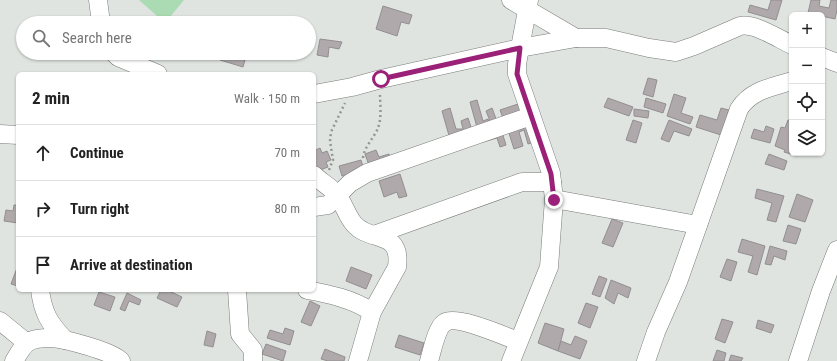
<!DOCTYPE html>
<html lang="en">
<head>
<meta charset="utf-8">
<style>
  :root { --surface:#fff; --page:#f6f6f6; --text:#222; --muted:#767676; --line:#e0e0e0 }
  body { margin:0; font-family:"Roboto Condensed",sans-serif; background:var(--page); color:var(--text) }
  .controls { position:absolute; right:12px; top:12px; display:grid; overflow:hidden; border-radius:6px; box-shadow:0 1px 3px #0004 }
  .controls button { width:36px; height:36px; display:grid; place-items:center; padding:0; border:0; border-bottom:1px solid var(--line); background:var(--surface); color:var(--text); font:20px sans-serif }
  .stop { position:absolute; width:12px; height:12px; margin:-9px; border:3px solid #9b2077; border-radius:50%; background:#fff }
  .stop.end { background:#9b2077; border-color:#fff; box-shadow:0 1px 4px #0008 }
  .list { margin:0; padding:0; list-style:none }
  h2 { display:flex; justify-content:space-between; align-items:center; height:52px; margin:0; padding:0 16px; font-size:17px }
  h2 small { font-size:13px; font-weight:400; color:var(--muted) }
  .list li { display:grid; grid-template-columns:26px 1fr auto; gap:12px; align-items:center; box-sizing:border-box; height:56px; padding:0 16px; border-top:1px solid var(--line) }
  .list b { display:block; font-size:15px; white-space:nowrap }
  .list em { font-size:13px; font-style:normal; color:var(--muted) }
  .icon { flex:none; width:22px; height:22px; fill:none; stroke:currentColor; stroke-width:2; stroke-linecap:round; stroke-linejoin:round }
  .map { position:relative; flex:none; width:837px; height:361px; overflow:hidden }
  .search { position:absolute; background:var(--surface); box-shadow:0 1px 3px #0004; left:16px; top:16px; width:300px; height:44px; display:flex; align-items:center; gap:10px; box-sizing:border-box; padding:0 14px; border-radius:22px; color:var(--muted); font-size:15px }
  .panel { position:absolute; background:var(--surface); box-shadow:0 1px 3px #0004; left:16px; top:72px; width:300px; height:220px; border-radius:6px }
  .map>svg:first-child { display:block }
</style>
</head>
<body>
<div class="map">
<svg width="837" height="361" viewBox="0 0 837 361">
  <rect width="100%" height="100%" fill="#dfe4e0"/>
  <polygon fill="#aadbb2" points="139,0 184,0 165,23"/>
  <g fill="#afa9ac" stroke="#938e91">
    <polygon points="771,0 782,0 776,20 748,12 750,5 768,10"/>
    <polygon points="811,0 820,0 819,6 829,8 831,0 837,0 837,10 835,19 808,13"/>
    <polygon points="383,6 412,15 409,24 401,22 397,36 376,29"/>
    <polygon points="320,39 342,42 339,49 329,47 328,57 317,55"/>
    <polygon points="222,53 247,53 243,67 220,60"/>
    <polygon points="648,78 657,80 653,97 643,94"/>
    <polygon points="674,94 686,98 681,113 693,117 690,124 667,116"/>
    <polygon points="608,98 633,107 629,116 604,107"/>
    <polygon points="646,98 666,104 663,113 644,107"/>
    <polygon points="477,100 483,121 488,119 490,127 478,131 470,102"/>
    <polygon points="521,103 525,114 504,121 500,110"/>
    <polygon points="450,108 456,129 463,129 461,121 468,118 473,133 450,139 442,111"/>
    <polygon points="492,108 498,124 492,126 486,111"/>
    <polygon points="721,108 729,110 721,135 696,127 700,115 717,120"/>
    <polygon points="634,109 649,111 648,118 634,116"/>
    <polygon points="529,119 537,141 528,144 524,130 519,132 523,146 514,149 507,127"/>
    <polygon points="633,120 642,123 636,143 626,140"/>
    <polygon points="669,120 692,129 689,136 674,131 669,142 661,139"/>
    <polygon points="788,120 792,121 792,153 798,153 797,156 784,152 785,150 775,146 781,127 785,128"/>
    <polygon points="766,126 774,129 770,143 751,138 754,129 764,132"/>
    <polygon points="501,129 506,145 500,147 497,138 483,142"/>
    <polygon points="320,148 322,153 327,151 331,160 326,162 328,167 315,172 314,151"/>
    <polygon points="376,150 379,157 389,154 391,161 370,168 365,154"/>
    <polygon points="769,154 787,161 784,170 765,164"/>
    <polygon points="361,160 364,170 342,176 339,166"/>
    <polygon points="400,174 407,196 399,198 397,192 384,197 379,181"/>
    <polygon points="757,189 784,196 776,222 767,220 772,203 755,198"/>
    <polygon points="797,194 813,200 805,222 789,217"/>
    <polygon points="14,205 18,205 18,223 4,221 6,210 13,211"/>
    <polygon points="612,219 623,223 613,247 602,243"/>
    <polygon points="788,225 801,229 796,244 783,241"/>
    <polygon points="742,239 765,246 757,275 748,272 753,256 738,252"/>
    <polygon points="770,246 787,251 785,260 774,256 771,265 765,264"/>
    <polygon points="727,259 737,262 731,281 720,277"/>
    <polygon points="351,267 372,275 366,289 346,281"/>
    <polygon points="17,268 18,268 18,286 11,284"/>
    <polygon points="599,276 607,279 600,297 592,294"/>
    <polygon points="611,280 631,288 628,298 618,293 614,304 605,298"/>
    <polygon points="161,290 167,290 182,297 177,307 157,298"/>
    <polygon points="99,292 115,297 110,311 94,305"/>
    <polygon points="127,293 141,300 139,305 129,301 125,311 120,309"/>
    <polygon points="310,301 320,306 311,326 301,322"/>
    <polygon points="586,303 598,307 590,328 578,323"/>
    <polygon points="722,319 733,322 725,343 715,339"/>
    <polygon points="758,320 774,325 771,333 756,328"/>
    <polygon points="545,323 564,329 558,351 538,343"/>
    <polygon points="285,328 294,331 290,345 267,338 270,330 283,334"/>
    <polygon points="207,331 216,334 213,347 204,345"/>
    <polygon points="399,335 424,343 420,355 395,347"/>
    <polygon points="575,336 587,341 580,359 558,351 561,341 571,345"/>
    <polygon points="266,344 286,351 283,361 262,354"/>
    <polygon points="325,349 345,357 344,361 328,361 321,359"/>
    <polygon points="717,350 726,353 724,361 713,361"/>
    <polygon points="731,355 743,358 741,361 729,361"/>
  </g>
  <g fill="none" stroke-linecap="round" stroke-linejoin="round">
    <g stroke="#797d79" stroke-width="19">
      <g id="minor">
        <polyline points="98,0 101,23"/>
        <polyline points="511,0 576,38"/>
        <polyline points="114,53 118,57 158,74"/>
        <polyline points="822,57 837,63"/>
        <path d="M314,94L352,87L381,79L520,48L576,38H606L649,48L676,52L694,46L740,26C755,23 777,38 792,45"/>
        <polyline points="0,134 18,135"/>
        <path d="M314,175C321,182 331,187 337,195C344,204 347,216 354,224C370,243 402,229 397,267L372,312L358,361"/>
        <polyline points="554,199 698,225"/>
        <polyline points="314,207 328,205 350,183 367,173 531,116"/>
        <polyline points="374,235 522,182 552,182"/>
        <path d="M40,290C43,313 49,323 65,340"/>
        <polyline points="237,290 240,334 253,350 253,361"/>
        <path d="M307,290C329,294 353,299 372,312"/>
        <polyline points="0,321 27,343"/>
        <path d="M14,361C18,355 21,348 27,343C33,338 43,338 51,338C65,339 112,351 121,361"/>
        <path d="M429,361C432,352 436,329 444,323C455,314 504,336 518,341"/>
        <polyline points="511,361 549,267 554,199 551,173 517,74 517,64 529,0"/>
        <path d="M646,361L656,332L678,282L739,109C751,90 772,87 792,81"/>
        <polyline points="798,361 821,291 837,250"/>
      </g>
    </g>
    <g stroke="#939794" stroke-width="2.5" stroke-dasharray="2 3" stroke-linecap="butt">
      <path d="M363,158C364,147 374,138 378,128C382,117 380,104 380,93"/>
      <polyline points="329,170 333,160 330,141 331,132 345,103"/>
    </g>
    <use href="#minor" stroke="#fff" stroke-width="18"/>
  </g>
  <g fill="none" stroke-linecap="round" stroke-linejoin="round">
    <polyline stroke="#9b2077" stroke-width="5" points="381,79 520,48 517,74 551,174 554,200"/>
  </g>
</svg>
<div class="controls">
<button>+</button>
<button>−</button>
<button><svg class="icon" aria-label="locate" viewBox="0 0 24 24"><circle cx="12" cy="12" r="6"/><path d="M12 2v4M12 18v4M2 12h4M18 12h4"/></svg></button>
<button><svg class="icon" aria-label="layers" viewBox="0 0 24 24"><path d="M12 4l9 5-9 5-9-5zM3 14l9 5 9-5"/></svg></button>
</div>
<div class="stop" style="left:381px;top:79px"></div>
<div class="stop end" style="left:554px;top:200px"></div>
<div class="search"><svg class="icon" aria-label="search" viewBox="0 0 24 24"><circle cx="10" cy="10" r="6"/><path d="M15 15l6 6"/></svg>Search here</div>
<section class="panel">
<h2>2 min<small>Walk · 150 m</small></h2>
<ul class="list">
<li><svg class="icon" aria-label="ahead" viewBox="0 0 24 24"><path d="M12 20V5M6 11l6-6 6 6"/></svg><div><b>Continue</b></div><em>70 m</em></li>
<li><svg class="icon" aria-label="right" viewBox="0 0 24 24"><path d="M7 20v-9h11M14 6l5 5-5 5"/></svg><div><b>Turn right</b></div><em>80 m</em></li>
<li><svg class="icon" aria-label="arrive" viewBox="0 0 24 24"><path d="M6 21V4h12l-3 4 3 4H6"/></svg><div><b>Arrive at destination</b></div></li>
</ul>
</section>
</div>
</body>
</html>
